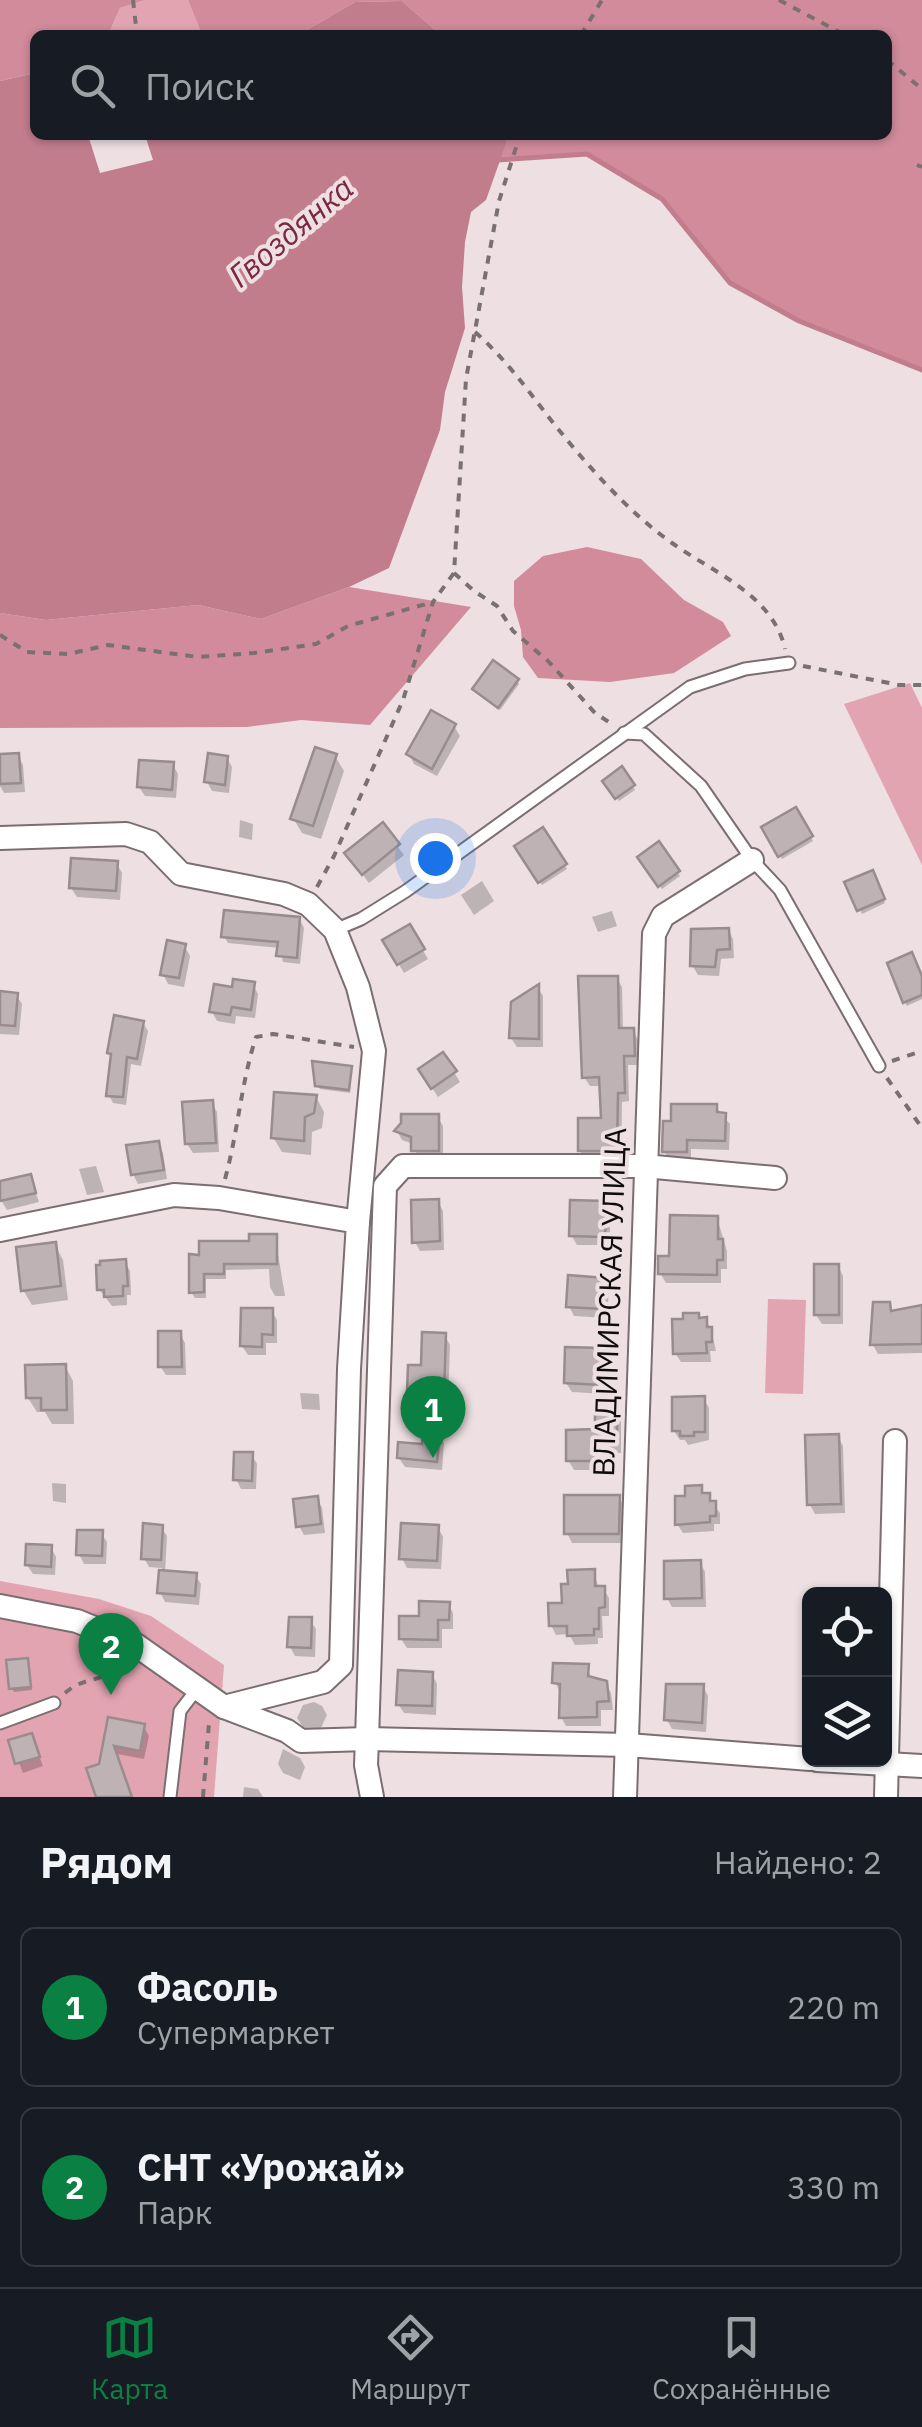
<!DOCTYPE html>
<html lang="ru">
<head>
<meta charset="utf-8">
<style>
  :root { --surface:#171b24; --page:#20242c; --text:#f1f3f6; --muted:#9ea1a6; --line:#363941; --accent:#0b8043 }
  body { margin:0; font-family:"IBM Plex Sans",sans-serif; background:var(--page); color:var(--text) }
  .controls { position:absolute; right:30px; bottom:30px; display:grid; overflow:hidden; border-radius:15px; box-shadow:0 2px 8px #0004 }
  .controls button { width:90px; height:90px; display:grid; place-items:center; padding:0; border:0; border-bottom:2px solid var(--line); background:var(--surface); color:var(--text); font:50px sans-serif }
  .you { position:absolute; left:435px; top:858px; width:35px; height:35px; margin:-25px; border:8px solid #fff; border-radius:50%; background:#1a73e8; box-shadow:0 0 0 15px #1a73e833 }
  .badge { display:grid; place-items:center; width:65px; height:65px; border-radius:50%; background:var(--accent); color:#fff; font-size:32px; font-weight:700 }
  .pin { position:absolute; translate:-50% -82px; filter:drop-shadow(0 2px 5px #0008) }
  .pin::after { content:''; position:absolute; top:52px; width:35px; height:30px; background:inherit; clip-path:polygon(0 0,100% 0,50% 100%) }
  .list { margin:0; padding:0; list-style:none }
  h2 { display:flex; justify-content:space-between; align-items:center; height:130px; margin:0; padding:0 40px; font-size:42px }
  h2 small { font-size:32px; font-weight:400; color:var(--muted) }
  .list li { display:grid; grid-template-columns:65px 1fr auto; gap:30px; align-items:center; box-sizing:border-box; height:160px; margin:0 20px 20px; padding:0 20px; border:2px solid var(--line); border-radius:15px }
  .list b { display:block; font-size:38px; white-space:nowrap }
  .list p { margin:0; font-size:32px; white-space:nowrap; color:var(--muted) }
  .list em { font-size:32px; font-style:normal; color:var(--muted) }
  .icon { flex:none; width:55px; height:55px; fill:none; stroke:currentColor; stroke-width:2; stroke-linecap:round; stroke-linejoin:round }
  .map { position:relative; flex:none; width:922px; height:1797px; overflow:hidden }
  .search { position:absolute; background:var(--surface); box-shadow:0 2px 8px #0004; left:30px; right:30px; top:30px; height:110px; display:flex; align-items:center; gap:25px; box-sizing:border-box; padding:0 35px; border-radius:15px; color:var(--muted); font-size:38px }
  .sheet { height:490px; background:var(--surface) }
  nav { display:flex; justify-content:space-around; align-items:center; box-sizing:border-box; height:140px; border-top:2px solid var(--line); background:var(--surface); font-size:28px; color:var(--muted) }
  nav a { display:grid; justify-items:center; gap:5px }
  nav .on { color:var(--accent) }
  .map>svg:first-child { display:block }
</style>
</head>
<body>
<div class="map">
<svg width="922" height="1797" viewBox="0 0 922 1797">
  <rect width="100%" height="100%" fill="#eddfe2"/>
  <g fill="#e3a4b2">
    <polygon points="145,0 188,0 202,35 108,35 120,8"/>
    <polygon points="910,683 922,708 922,865 844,704"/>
    <polygon points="768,1299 806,1300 803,1394 765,1393"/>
    <polygon points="0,1581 99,1599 151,1616 224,1665 214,1797 0,1797"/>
  </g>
  <g fill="#d18b9b">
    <polygon points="0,0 145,0 120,8 108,35 35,35 35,73 0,81"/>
    <polygon points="188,0 922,0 922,370 799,321 730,283 662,199 587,154 500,159 509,135 887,135 887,35 441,35 402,1 355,2 298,35 202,35"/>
    <polygon points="587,547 641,559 684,600 723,622 731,636 674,673 610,682 538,678 523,657 521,630 514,606 514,581 543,556"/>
    <polygon points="349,587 471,607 370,725 301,720 247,727 0,728 0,613 46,620 198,605 261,619"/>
  </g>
  <g fill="#c27d8d">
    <polygon points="402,1 441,35 298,35 355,2"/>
    <polygon points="35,73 35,135 509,135 486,200 471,212 465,242 462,287 465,328 445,392 440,430 389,568 349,587 261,619 198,605 46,620 0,613 0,81"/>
  </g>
  <polygon fill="#eddfe2" points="88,135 145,135 153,160 100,173"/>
  <g fill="#0003">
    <polygon points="517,680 519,684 500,710 475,689"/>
    <polygon points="454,726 460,736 437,776 414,764 409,754"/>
    <polygon points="17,755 23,765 25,792 4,793 0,786 0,757"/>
    <polygon points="335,756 344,771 321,839 302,833 293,818"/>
    <polygon points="227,758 232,767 229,793 212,791 207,782"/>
    <polygon points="173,765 178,774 176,798 145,796 139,787"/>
    <polygon points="621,770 635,790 619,801 605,781"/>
    <polygon points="795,810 813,841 782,859 764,828"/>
    <polygon points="240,820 253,824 252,840 239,837"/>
    <polygon points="382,826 404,855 369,883 353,862"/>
    <polygon points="542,831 567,869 542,885 517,847"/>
    <polygon points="658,845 680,876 662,889 640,858"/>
    <polygon points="117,864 122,873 120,900 77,897 71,888"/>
    <polygon points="872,873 885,903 862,914 848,883"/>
    <polygon points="482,881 494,901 474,915 461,895"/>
    <polygon points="612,911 617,926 598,932 592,917"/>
    <polygon points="300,920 304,928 300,964 283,962 280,948 228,943 224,936"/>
    <polygon points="409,927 428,959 404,973 385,941"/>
    <polygon points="728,930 733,939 734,958 721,959 719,976 698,975 692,965"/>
    <polygon points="185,947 190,956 184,987 168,984 163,974"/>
    <polygon points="617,978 622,987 623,1031 633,1030 638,1040 639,1065 628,1065 629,1101 622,1102 621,1160 585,1160 580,1150 603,1121 602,1086 590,1086 584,1077"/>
    <polygon points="922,980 922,999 907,1006 905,1002"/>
    <polygon points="253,985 258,994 255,1018 236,1016 235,1024 217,1021 212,1012 234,990"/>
    <polygon points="538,988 543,996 543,1047 517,1047 511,1038"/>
    <polygon points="0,994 16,995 22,1004 19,1035 0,1034"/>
    <polygon points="143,1023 148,1031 141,1066 131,1064 126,1105 113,1103 109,1095 113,1058 109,1053"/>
    <polygon points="443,1055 460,1082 438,1097 426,1079"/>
    <polygon points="351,1068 350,1093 320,1089 318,1085"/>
    <polygon points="316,1097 324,1112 322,1128 312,1132 311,1155 282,1152 273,1137"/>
    <polygon points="211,1102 217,1112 219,1152 193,1153 187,1144"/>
    <polygon points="716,1107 730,1124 729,1150 691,1149 691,1161 670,1161 664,1151"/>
    <polygon points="438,1117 443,1126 443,1160 419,1160 413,1144 402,1140 397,1131 404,1124"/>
    <polygon points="158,1143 163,1153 167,1179 138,1184 133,1174"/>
    <polygon points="96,1166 104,1192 87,1195 79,1169"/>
    <polygon points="30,1177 39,1202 7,1210 1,1200 0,1184"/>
    <polygon points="438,1202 443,1211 444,1250 420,1251 415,1242"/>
    <polygon points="605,1203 610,1213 610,1245 577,1245 571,1235"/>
    <polygon points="717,1218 727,1251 727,1269 721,1269 721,1283 666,1283 660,1273 672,1258"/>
    <polygon points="275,1236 285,1296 275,1296 270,1287 269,1269 226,1270 226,1279 206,1279 206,1298 195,1298 191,1292 191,1257"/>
    <polygon points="55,1245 63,1260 68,1300 32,1305 23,1290"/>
    <polygon points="125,1262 130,1271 131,1295 127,1295 127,1305 112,1306 99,1289"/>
    <polygon points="838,1266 843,1276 843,1324 822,1324 816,1315"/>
    <polygon points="604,1280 609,1289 607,1318 574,1316 569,1306"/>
    <polygon points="888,1305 893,1313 922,1308 922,1353 878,1354 873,1345"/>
    <polygon points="272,1311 277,1320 277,1343 266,1343 266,1355 248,1355 242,1346"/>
    <polygon points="700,1320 706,1320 711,1329 716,1351 710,1351 711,1362 681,1362 675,1353"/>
    <polygon points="180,1334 185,1343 186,1375 166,1375 160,1366"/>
    <polygon points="445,1336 450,1345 448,1402 415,1401 410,1391"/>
    <polygon points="602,1351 607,1360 606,1394 572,1392 566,1383"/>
    <polygon points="65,1366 73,1381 74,1424 52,1424 45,1412 37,1412 28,1398"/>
    <polygon points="300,1393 319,1394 320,1410 302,1409"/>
    <polygon points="704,1399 709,1408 709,1440 688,1445 685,1440 680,1440 674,1431"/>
    <polygon points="616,1412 621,1421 621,1453 607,1453 607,1470 574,1470 568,1460"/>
    <polygon points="438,1434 444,1443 442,1470 405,1467 399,1458 424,1447"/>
    <polygon points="838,1437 843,1446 845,1513 815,1514 810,1505"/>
    <polygon points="252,1455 257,1464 256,1489 241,1489 236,1479"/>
    <polygon points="52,1483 66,1484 66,1503 53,1501"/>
    <polygon points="700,1488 720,1513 720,1524 714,1524 714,1531 683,1533 677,1524 688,1498"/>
    <polygon points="619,1497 624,1507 623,1543 572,1543 567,1533"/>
    <polygon points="317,1499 322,1508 325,1533 304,1535 299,1526"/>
    <polygon points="161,1527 167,1536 165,1573 195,1575 201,1584 199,1605 165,1602 160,1592 162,1568 149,1567 144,1558"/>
    <polygon points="438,1527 443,1537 441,1569 407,1568 402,1558"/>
    <polygon points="101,1533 107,1542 106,1564 84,1564 79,1554"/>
    <polygon points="51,1547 56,1557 55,1575 33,1574 27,1565"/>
    <polygon points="700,1562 705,1572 706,1607 672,1607 667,1598"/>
    <polygon points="594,1572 599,1589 603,1588 609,1598 609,1616 602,1616 603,1638 598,1638 598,1644 575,1645 569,1634 556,1635 551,1625"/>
    <polygon points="448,1604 453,1613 453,1629 442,1629 442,1648 407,1648 401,1639"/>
    <polygon points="310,1620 316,1629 315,1657 295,1656 290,1647"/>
    <polygon points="27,1661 32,1690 14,1692 12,1689"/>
    <polygon points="587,1667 592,1680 605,1683 611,1693 613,1710 601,1710 601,1726 566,1726 561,1717 560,1692 555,1682"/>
    <polygon points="432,1674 437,1684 436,1715 404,1713 398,1704"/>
    <polygon points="703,1686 708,1696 706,1732 672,1729 667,1720"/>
    <polygon points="314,1702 322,1706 327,1715 318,1734 303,1727 297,1718 303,1705"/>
    <polygon points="110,1720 144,1727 149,1736 144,1759 117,1754 132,1797 99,1797 101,1766"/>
    <polygon points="31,1736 43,1766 23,1773 11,1742"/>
    <polygon points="283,1749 300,1758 305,1767 300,1780 283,1773 278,1764"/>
    <polygon points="244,1787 258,1789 263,1797 243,1797"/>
  </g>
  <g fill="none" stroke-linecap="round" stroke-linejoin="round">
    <polyline stroke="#c27d8d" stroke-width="5" points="497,160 587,154 662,199 730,283 799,321 922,370"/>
  </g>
  <g fill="#bfb2b4" stroke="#998c8f" stroke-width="2.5">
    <polygon points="493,660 519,679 498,708 472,689"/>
    <polygon points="431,710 456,724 432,769 406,754"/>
    <polygon points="315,747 337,754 313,826 290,819"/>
    <polygon points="19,753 21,783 0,784 0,754"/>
    <polygon points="208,753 228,756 225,785 204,782"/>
    <polygon points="139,760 174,762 172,790 137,787"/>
    <polygon points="622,766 635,785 615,799 602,781"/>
    <polygon points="796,807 813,836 778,857 761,827"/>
    <polygon points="383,822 400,844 362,875 344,853"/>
    <polygon points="543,827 567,864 538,883 514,846"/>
    <polygon points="659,841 680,871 658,887 637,857"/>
    <polygon points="71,858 118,861 116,891 69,888"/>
    <polygon points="873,870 885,899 857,911 844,882"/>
    <polygon points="224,910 300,917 297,958 276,956 278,942 221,937"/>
    <polygon points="410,924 425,949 397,965 382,940"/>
    <polygon points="729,928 730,949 717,950 715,967 690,966 691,929"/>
    <polygon points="167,940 186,944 179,978 160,975"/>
    <polygon points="912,952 922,976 922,995 903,1003 887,963"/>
    <polygon points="578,976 618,976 619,1028 634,1028 635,1056 624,1056 625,1093 618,1093 617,1151 578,1151 578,1118 601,1118 599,1077 582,1078"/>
    <polygon points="233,979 255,982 251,1010 232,1007 230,1015 209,1012 214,984 232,987"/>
    <polygon points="539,984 539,1039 509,1038 511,1002"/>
    <polygon points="0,991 18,993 15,1026 0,1025"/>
    <polygon points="114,1015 144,1021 137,1059 127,1057 123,1097 106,1096 111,1054 107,1053"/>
    <polygon points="443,1052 457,1071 431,1089 418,1069"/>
    <polygon points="312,1061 352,1066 349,1090 315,1086"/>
    <polygon points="274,1092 317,1095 314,1113 305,1117 304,1141 271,1138"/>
    <polygon points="213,1100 216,1143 185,1144 182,1102"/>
    <polygon points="671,1104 717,1104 717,1112 726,1113 725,1141 687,1140 687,1152 662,1152 663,1121 671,1121"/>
    <polygon points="401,1114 439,1114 439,1151 411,1151 411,1137 394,1131 401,1123"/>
    <polygon points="159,1141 164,1170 131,1175 126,1145"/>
    <polygon points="31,1174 36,1193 0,1201 0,1181"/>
    <polygon points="439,1199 440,1241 412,1243 411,1200"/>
    <polygon points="570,1200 606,1201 605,1237 569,1236"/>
    <polygon points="670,1215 718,1216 718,1239 723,1239 723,1260 717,1260 717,1275 658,1274 658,1256 669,1256"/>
    <polygon points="249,1234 277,1234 277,1264 224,1264 224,1274 204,1274 204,1292 189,1293 189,1254 199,1255 199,1241 249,1241"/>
    <polygon points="56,1242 61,1286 21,1291 16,1247"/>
    <polygon points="126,1259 128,1286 123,1286 123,1296 104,1297 104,1290 97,1290 96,1265 100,1265 100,1261"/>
    <rect x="814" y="1264" width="25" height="51"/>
    <polygon points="568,1275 605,1278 603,1309 566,1307"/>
    <polygon points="873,1302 890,1302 891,1311 922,1305 922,1344 870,1345"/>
    <polygon points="241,1308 273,1308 273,1335 262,1334 262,1347 240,1346"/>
    <polygon points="683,1313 699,1313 699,1318 707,1317 707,1327 712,1327 712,1342 706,1342 707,1353 673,1354 672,1319 683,1319"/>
    <polygon points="158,1331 181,1331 182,1367 158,1367"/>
    <polygon points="422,1332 446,1333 444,1393 407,1392 408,1365 421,1365"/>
    <polygon points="565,1347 603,1348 602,1385 564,1383"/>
    <polygon points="66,1364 67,1410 41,1410 41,1398 26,1398 25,1365"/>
    <polygon points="705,1396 705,1432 694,1432 694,1436 680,1436 680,1431 672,1431 672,1397"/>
    <polygon points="595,1410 617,1410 617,1444 603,1444 603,1461 566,1461 566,1430 595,1429"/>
    <polygon points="423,1430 440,1432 437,1462 397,1458 398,1442 422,1444"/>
    <polygon points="839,1434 841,1504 807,1505 805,1435"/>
    <polygon points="234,1452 253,1452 252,1481 233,1480"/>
    <polygon points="702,1485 702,1493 710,1493 710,1501 716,1501 716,1516 710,1516 710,1522 675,1525 675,1496 685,1496 685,1486"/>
    <polygon points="564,1495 620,1495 619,1534 564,1534"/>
    <polygon points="318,1496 321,1524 296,1527 293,1499"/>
    <polygon points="143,1523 163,1525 161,1560 141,1559"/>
    <polygon points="401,1523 439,1525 437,1561 399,1559"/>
    <polygon points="77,1530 103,1530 102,1556 76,1555"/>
    <polygon points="26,1544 52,1545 51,1567 25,1565"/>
    <polygon points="701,1560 702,1598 664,1599 664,1561"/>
    <polygon points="595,1569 595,1586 605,1586 605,1607 599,1608 599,1629 594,1629 594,1635 567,1636 567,1626 549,1626 548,1603 562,1603 561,1584 568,1584 567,1570"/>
    <polygon points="159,1570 197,1573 195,1596 157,1593"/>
    <polygon points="419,1601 450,1602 449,1620 438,1620 438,1640 399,1639 399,1616 419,1616"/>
    <polygon points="289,1617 312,1617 311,1648 287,1647"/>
    <polygon points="28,1658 31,1687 9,1689 6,1660"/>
    <polygon points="553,1663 589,1664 588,1676 607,1681 609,1701 597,1702 597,1717 559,1718 560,1684 552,1683"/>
    <polygon points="398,1670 433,1672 432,1706 396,1705"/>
    <polygon points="666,1684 704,1684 702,1723 664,1720"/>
    <polygon points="108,1717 145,1724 140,1751 114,1746 132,1797 96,1797 86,1768 99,1764"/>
    <polygon points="32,1733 40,1757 15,1764 8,1740"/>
  </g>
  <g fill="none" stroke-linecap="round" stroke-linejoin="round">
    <g stroke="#7a6e71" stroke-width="15">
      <g id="lane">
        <polyline points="624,733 644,734 701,786 752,860 780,890 879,1066"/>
        <polyline points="335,930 361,919 406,891 690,687 745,669 789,663"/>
        <polyline points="0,1723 54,1703"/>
        <polyline points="170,1797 180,1711 197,1689"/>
      </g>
    </g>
    <g stroke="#7a6e71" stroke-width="26">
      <g id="street">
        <polyline points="0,838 126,834 150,842 181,874 284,894 308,904 335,930 358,987 374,1051 358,1222"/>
        <polyline points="0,1230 174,1195 219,1198 358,1222 349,1369 341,1665 323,1682 224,1707"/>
        <polyline points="0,1606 77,1621 136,1645 224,1707 287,1731 301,1741 367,1739 628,1745 810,1759"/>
        <polyline points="817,1760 922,1766"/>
        <polyline points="372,1797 366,1765 367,1739 385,1186 403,1166 644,1166 775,1178"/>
        <polyline points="625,1797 654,934 663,916 752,860"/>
        <polyline points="886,1797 895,1441"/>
      </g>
    </g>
    <g stroke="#797072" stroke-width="4" stroke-dasharray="8 8" stroke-linecap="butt">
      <polyline points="133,0 137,35"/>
      <polyline points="779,0 845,35"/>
      <polyline points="581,35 602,0"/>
      <polyline points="887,60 922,89"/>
      <polyline points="917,165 922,167"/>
      <path d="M475,332C506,359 529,392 554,424C588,466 628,512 672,543C714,573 773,595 785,649"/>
      <polyline points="454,573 474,591 497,606 513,631 548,661 595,713 612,724"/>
      <polyline points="0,635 27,652 68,654 108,645 198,657 254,653 316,644 348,626 433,602"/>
      <polyline points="803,666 899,685 922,685"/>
      <polyline points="317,887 334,856 403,700 433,602 454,573 466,379 499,201 520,135"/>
      <polyline points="892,1061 922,1051"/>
      <polyline points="887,1078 922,1128"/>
      <path d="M225,1179C238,1132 241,1083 256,1037L273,1034L354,1047"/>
      <path d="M65,1693C87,1674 102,1686 123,1660"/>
      <polyline points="203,1797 209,1723"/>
    </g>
    <use href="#lane" stroke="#fff" stroke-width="11"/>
    <use href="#street" stroke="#fff" stroke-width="22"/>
  </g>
  <g text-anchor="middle" stroke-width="8" stroke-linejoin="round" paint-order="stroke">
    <g font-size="30" fill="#100c0c" stroke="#eddfe2">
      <text transform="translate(610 1302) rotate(-88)" y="10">ВЛАДИМИРСКАЯ УЛИЦА</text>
    </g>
    <g font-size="32" font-style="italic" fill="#7b2842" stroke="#eddfe2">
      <text transform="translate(291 232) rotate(-40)" y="11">Гвоздянка</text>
    </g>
  </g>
</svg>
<div class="controls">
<button><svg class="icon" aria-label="locate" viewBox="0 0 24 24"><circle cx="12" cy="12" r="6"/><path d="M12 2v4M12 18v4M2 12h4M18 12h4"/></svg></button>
<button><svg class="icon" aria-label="layers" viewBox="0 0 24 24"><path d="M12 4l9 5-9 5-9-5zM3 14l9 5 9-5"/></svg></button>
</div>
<div class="you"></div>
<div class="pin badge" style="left:433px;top:1458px">1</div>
<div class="pin badge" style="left:111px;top:1695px">2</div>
<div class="search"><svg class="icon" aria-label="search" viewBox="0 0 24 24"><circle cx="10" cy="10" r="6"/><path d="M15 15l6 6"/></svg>Поиск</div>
</div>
<section class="sheet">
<h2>Рядом<small>Найдено: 2</small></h2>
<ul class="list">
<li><span class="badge">1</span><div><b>Фасоль</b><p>Супермаркет</p></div><em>220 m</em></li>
<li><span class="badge">2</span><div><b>СНТ «Урожай»</b><p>Парк</p></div><em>330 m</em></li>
</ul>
</section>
<nav>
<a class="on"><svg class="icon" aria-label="map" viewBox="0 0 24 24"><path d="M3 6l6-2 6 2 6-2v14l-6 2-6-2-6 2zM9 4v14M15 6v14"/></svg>Карта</a>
<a><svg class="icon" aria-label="directions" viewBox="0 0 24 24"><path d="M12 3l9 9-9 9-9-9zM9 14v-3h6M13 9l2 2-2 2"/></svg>Маршрут</a>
<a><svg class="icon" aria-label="saved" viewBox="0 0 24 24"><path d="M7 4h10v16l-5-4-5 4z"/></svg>Сохранённые</a>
</nav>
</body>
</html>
